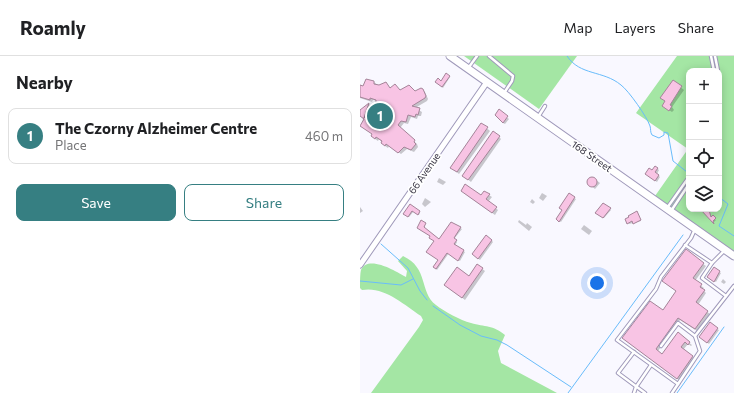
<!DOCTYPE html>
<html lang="en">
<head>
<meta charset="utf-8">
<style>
  :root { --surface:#fff; --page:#f2f2f2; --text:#202124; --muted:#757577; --line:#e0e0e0; --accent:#367f82 }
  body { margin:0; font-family:Commissioner,sans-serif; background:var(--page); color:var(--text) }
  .controls { position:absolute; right:12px; top:12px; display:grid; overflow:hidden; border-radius:8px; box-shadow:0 2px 10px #0003 }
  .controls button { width:36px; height:36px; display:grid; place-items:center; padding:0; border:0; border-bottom:1px solid var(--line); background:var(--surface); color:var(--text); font:20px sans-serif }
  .you { position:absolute; left:237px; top:227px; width:14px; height:14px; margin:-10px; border:3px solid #fff; border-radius:50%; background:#1a73e8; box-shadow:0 0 0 6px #1a73e833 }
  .badge { display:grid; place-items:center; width:26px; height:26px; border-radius:50%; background:var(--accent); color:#fff; font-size:13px; font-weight:700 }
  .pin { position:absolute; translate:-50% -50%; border:2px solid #fff; box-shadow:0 1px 4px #0006 }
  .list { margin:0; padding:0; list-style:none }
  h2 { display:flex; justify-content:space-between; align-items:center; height:52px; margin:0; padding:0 16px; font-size:17px }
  h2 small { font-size:13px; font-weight:400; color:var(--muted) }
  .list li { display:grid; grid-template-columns:26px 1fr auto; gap:12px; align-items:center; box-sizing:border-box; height:56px; margin:0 8px 8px; padding:0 8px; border:1px solid var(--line); border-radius:8px }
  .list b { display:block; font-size:15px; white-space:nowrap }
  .list p { margin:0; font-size:13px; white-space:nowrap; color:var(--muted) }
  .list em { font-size:13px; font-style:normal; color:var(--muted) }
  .actions { display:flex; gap:8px; padding:12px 16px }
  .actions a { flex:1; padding:9px 0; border:1px solid var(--accent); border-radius:8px; text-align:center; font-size:14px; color:var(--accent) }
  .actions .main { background:var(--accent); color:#fff }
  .icon { flex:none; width:22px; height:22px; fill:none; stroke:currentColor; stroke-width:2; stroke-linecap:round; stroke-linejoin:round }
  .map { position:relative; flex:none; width:374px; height:337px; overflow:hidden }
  header { display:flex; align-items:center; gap:24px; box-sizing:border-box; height:56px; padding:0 20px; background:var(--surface); border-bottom:1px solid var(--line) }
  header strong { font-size:19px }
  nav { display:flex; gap:22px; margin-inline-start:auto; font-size:14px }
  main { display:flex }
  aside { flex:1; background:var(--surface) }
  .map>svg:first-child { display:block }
</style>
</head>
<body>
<header>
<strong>Roamly</strong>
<nav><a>Map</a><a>Layers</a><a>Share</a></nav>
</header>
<main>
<aside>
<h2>Nearby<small></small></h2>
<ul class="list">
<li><span class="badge">1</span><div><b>The Czorny Alzheimer Centre</b><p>Place</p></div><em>460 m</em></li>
</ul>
<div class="actions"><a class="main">Save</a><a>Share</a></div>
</aside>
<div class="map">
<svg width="374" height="337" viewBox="0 0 374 337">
  <rect width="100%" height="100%" fill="#f9f8ff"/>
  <g fill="#a4e6a4" fill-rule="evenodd">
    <polygon points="104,0 217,0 179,53"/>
    <path d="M317,0H374V196L295,140L328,93L276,57ZM329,15H359V153H329Z"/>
    <path d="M43,200C69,212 59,236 76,249C85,256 100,264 111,267C125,271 133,269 145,279L138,295L141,307L197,337H11L59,271L63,264L61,260C43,248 24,230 2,234L0,232C0,227 0,218 1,214C8,198 37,216 46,221L47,215L38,205Z"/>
  </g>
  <g fill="#0003">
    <polygon points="335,12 341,12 343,15 335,15"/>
    <polygon points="86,19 90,21 83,32 76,26 81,26"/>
    <polygon points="313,25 324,34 312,51 314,54 312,56 306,52 306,46"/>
    <polygon points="14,26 19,30 26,27 30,33 40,36 55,36 62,33 65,36 68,43 67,45 55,52 62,56 61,60 58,60 57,63 51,61 48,68 44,67 40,72 57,88 58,91 54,96 47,93 41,98 29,90 28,92 25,90 19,83 18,85 15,83 5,63 0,58 9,48 11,50 9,58 18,45 13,44 12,46 0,42 0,31 4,31"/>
    <polygon points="139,55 149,63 145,68 143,67"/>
    <polygon points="122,68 130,75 99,118 94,114"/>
    <polygon points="139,81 141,83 111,126 106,122"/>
    <polygon points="295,111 299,114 297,118 300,121 297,126 288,120"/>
    <polygon points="232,121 240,127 235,133 228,127"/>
    <polygon points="79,122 86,126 83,129 77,126"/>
    <polygon points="124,136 132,141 128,146 138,154 135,159 104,137 121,141"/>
    <polygon points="182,137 187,140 183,145 179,142"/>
    <polygon points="65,142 71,146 65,151 62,148"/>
    <polygon points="214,142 216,143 201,166 198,164"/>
    <polygon points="172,143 175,146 173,148 170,146"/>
    <polygon points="243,148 251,154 244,162 237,157"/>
    <polygon points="50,149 60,156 59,159 54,155 49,161 44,158"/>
    <polygon points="0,151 3,155 0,157"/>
    <polygon points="342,153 346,153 352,162 356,164 354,166"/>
    <polygon points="277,158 281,165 269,168 268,167"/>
    <polygon points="159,164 166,169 167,167 172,171 169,175 158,166"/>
    <polygon points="91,167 102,173 94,183 97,186 95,190 105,196 100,205 89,197 77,214 74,211 79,204 75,185 71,180 59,172 65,168 65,173 79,185"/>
    <polygon points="224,169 232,175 229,179 221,173"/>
    <polygon points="131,184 133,186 120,204 115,200"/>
    <polygon points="343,208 346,210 335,225 344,232 342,233 346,237 338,249 350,258 337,275 320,264 298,295 303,299 318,278 332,289 331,290 328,288 323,294 335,303 320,325 266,284 303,255"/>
    <polygon points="117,209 125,215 105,244 88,231 109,221"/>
    <polygon points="359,216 361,217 356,226 350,222"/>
    <polygon points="363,223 366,226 364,228 361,226"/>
    <polygon points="357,273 359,274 349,288 340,281"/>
  </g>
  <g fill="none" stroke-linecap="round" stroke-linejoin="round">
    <g stroke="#69bcfb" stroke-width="1">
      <path d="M207,0C220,20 243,14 261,29C269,35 287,61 290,70C291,73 290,76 292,79L299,82L304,79V76L308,77L313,105L327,116"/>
      <polyline points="359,141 368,148 359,170 374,180"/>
      <polyline points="21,188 48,212 60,235 67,244"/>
      <polyline points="0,225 41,229 53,223"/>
      <polyline points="73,250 100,269 121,280 137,284 147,289 211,331"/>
      <polyline points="208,337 323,179"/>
      <polyline points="317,337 364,271"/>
    </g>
  </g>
  <g fill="#f8c4e4" stroke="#a58499">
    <polygon points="86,17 90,20 82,31 75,26 78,22 81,25"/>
    <polygon points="6,23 14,25 14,28 19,29 26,26 30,32 35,28 40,34 49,29 55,35 61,32 63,33 66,40 65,42 52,50 60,52 58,59 56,58 55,61 48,59 46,66 41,65 38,69 55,84 54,86 56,88 51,94 44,91 38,97 26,88 25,90 21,87 22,85 16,81 15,83 11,80 12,78 0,70 4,63 0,60 0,54 9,47 4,62 16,46 16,44 10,42 10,44 0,41 0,29 3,30"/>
    <polygon points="313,24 322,30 310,49 312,50 309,55 302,50 305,45 300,42"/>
    <polygon points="139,53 148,60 143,67 135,59"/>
    <polygon points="121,67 128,71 97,116 90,112"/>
    <polygon points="133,75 140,80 108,124 102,120"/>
    <polygon points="295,110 298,112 295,116 299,119 295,125 285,118 289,112 292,114"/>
    <circle cx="232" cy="126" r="5"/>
    <polygon points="105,128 121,139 124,135 130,138 126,143 137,151 132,157 101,135"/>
    <polygon points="209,137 215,141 199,166 196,163 202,154 199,152"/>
    <polygon points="243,147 251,152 243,162 235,157"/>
    <polygon points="50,148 60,155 58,159 52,155 48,161 43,158"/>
    <polygon points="340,153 349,154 351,161 353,159 356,162 353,165 354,168"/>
    <polygon points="277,155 281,164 273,168 272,165 267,168 265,163 269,161 268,160"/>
    <polygon points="61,164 66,167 64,171 79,183 91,166 101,171 94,182 97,184 94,188 104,194 98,205 87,197 76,213 73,211 78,204 66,196 74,185 69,182 70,180 57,172"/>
    <polygon points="126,179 132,184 118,203 112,198"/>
    <polygon points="326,193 344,207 333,222 342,228 340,231 345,234 336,246 348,255 335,273 318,262 296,293 302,298 318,276 330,286 328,289 325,286 321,291 333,300 317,323 262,282 290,245 303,254 316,235 302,225"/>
    <polygon points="117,208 123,212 102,242 84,229 97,211 109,220"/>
    <polygon points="354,211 360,215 354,226 347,221"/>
    <polygon points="350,266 358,272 347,287 339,281"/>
  </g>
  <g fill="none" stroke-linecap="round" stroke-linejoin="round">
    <g stroke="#9f99ba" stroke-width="4.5">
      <g id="service">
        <polyline points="129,0 153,20 152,25 144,37"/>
        <polyline points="351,0 354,15"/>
        <polyline points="355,0 358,15"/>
        <polyline points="109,11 117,0"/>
        <polyline points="359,33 359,48"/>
        <polyline points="178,61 185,50"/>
        <polyline points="307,152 329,121"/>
        <polyline points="311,155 329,128"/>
        <polyline points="335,173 331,182 301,221 296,233 257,284 318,328 340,295 335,280 374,230"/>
        <polyline points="325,189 352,207 365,194"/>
        <polyline points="352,207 342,222 366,240"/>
        <polyline points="301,290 318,267 335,280"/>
        <polyline points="274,296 258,317 285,337"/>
        <polyline points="274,337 276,331 291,309"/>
        <polyline points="312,337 318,328"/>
      </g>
    </g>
    <g stroke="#9f99ba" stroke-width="7">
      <polyline id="minor" points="0,209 127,26"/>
    </g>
    <g stroke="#9f99ba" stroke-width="9">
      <polyline id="secondary" points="90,0 374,200"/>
    </g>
    <use href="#service" stroke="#fff" stroke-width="2.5"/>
    <use href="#minor" stroke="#fff" stroke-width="5"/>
    <use href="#secondary" stroke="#fff" stroke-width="7"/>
  </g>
  <g text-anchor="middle" stroke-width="3.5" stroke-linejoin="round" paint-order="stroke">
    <g font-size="10" fill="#353240" stroke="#fff">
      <text transform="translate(232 100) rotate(35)" y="4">168 Street</text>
      <text transform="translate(64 117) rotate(-55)" y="4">66 Avenue</text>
    </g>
  </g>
</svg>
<div class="controls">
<button>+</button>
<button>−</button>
<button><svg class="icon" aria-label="locate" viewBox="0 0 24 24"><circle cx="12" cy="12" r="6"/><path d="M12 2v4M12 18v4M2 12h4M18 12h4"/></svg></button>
<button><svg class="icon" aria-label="layers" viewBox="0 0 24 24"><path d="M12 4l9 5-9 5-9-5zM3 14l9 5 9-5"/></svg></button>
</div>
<div class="you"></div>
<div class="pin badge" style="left:20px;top:60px">1</div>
</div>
</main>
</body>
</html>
